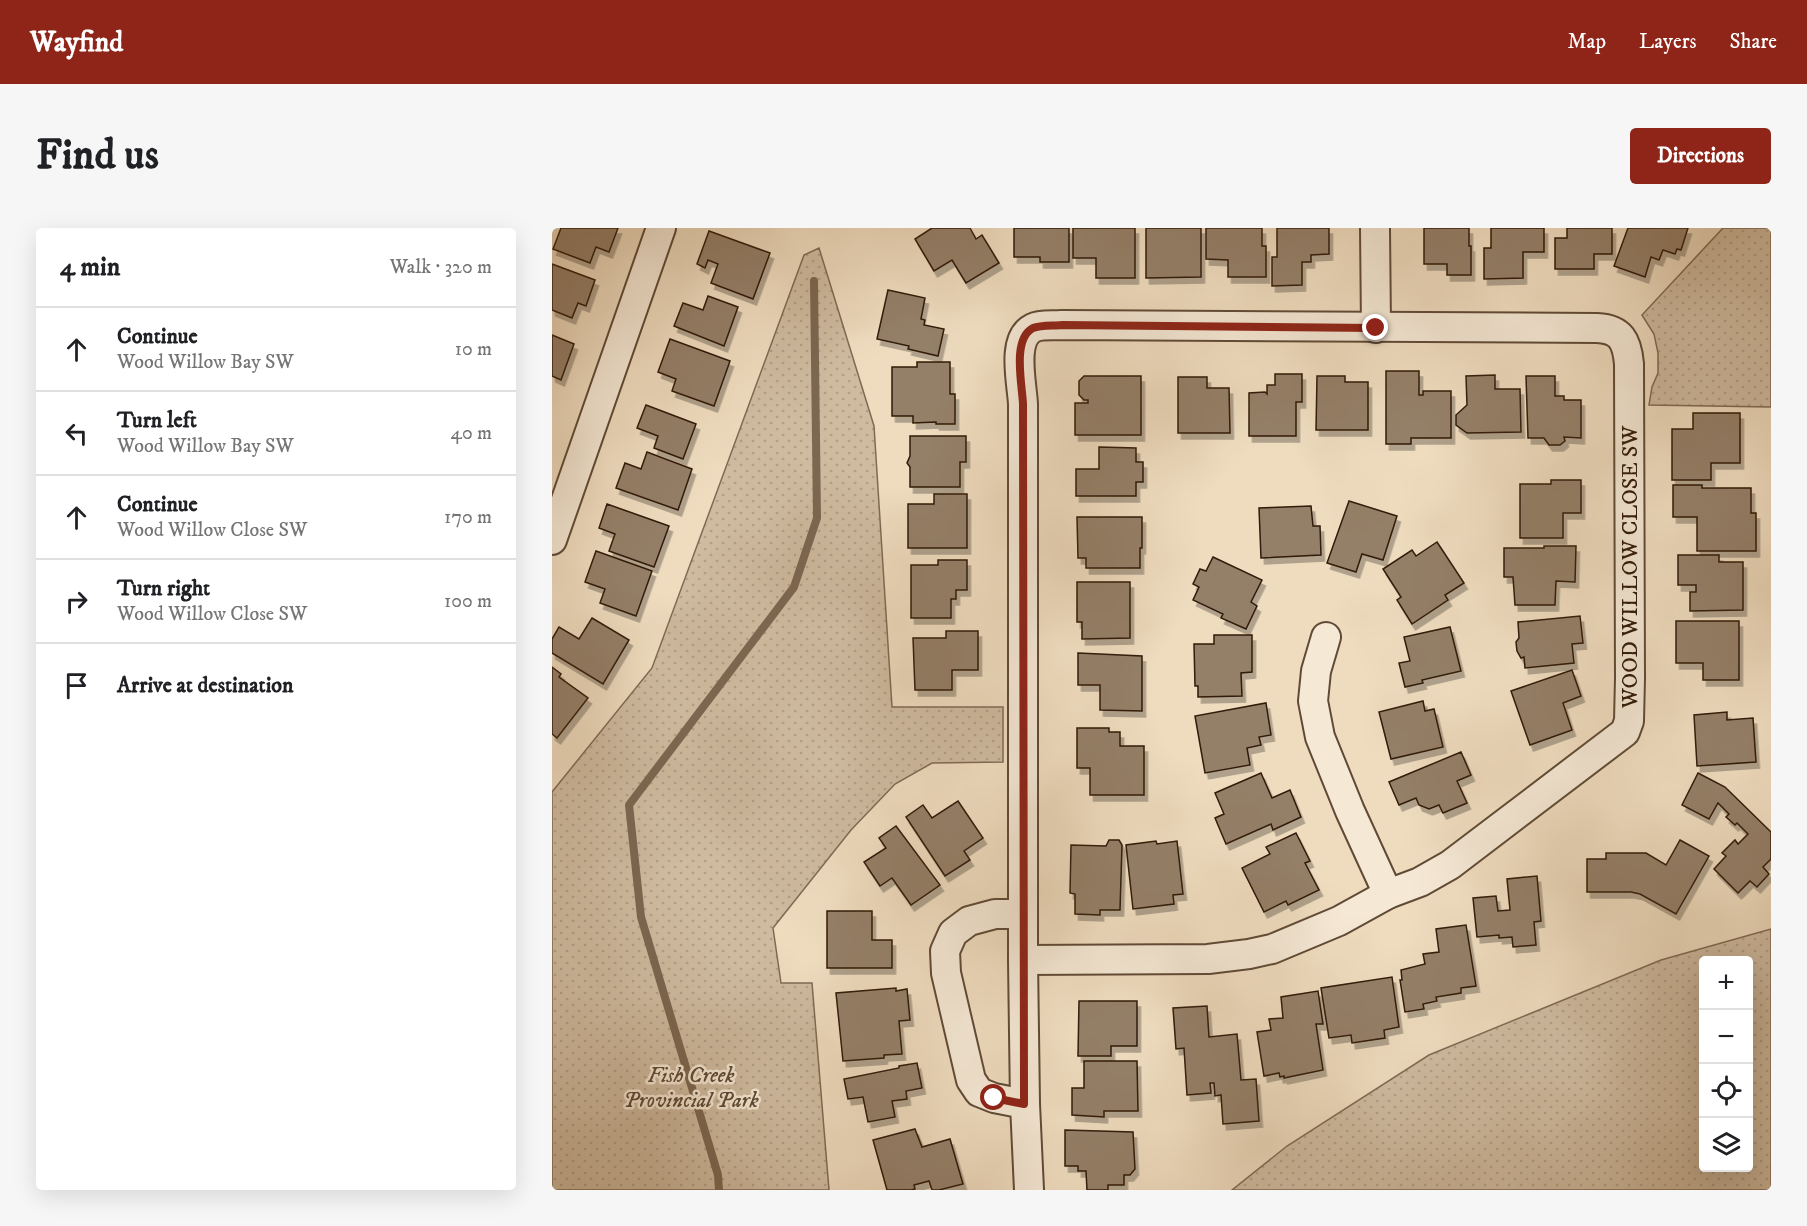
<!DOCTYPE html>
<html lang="en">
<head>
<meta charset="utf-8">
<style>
  :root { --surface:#fff; --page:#f6f6f6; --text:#202124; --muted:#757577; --line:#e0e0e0; --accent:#8f2418 }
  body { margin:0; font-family:"IM FELL DW Pica",serif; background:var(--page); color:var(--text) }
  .controls { position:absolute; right:18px; bottom:18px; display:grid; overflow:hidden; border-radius:6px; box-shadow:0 6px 24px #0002 }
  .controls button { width:54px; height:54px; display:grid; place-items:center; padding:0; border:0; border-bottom:2px solid var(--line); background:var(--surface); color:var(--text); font:30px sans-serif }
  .stop { position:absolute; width:18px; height:18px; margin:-14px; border:4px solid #8f2418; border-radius:50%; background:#fff }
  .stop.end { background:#8f2418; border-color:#fff; box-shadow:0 2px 6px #0008 }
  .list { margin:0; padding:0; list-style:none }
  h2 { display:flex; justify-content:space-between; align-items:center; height:78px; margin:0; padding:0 24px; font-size:26px }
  h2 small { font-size:20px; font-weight:400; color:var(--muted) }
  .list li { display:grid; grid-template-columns:39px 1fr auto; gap:18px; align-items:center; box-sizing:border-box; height:84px; padding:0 24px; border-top:2px solid var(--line) }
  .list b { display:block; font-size:22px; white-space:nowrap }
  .list p { margin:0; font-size:20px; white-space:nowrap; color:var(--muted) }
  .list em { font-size:20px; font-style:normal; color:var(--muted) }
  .icon { flex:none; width:33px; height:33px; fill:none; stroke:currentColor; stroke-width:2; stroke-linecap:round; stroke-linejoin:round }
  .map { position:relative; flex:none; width:1219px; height:962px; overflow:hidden; border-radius:6px }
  header { display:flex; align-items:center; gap:36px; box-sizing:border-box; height:84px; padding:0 30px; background:var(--accent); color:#fff }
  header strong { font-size:28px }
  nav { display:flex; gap:33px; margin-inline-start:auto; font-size:21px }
  .intro { display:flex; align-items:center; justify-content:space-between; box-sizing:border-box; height:144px; padding:0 36px }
  h1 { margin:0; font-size:42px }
  .button { padding:15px 27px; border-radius:6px; background:var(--accent); color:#fff; font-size:21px; font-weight:700 }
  main { display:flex; gap:36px; padding:0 36px }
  aside { flex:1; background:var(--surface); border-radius:6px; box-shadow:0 6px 24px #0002 }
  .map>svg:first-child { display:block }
</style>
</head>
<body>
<header>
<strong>Wayfind</strong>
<nav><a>Map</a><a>Layers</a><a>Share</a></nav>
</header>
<div class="intro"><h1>Find us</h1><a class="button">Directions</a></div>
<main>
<aside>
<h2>4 min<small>Walk · 320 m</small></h2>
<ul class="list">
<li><svg class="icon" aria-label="ahead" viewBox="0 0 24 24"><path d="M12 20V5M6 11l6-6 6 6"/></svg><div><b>Continue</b><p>Wood Willow Bay SW</p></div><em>10 m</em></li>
<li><svg class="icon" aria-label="left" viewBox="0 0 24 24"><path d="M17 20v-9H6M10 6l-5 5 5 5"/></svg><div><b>Turn left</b><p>Wood Willow Bay SW</p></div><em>40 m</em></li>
<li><svg class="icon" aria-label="ahead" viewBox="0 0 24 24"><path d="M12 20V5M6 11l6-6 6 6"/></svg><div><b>Continue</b><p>Wood Willow Close SW</p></div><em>170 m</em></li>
<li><svg class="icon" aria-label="right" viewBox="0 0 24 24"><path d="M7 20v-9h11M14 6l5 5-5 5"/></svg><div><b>Turn right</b><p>Wood Willow Close SW</p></div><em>100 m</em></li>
<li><svg class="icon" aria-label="arrive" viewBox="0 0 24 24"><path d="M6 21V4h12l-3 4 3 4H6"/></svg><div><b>Arrive at destination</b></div></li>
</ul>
</aside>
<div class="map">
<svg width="1219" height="962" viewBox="0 0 1219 962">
  <defs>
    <pattern id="park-dots" width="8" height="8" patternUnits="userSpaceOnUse" patternTransform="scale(1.5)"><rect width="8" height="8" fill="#cfbba0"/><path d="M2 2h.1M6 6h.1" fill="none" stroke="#b2a088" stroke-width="1.8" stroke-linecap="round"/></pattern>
    <filter id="shadow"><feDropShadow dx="3.5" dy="6" stdDeviation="0" flood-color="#0004"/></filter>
  </defs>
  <rect width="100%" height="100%" fill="#efdcbf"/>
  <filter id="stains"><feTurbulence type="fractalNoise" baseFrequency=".00333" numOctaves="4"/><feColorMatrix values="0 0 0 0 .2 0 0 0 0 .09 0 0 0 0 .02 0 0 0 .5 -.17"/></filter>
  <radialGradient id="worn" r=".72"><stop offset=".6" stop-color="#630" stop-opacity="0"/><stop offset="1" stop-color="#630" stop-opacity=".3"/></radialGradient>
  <g fill="url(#park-dots)" stroke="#806a54" stroke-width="1.5" fill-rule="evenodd">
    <polygon points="1171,0 1219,0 1219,179 1097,177 1100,159 1106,145 1106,125 1102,106 1090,87"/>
    <polygon points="267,20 322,198 340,479 451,479 451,534 380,535 343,556 299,602 221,700 229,755 260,755 277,962 0,962 0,564 100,440 252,27"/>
    <path d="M1219,701V962H680L735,918L877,827L1109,732ZM1152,732H1196V940H1152Z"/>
  </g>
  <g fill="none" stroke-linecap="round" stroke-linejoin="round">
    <polyline stroke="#7c6751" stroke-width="8" points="167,962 166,947 89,689 77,577 242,359 265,290 262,53"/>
  </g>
  <g fill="#947f68" stroke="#311a09" stroke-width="1.5" filter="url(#shadow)">
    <polygon points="9,0 66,0 57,24 44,19 38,35 1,21"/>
    <polygon points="418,0 424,11 430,7 447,35 414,55 400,32 382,43 363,11 380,0"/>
    <polygon points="462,0 517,0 517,34 488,34 488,29 462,29"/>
    <polygon points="521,0 583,0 583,50 544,50 544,30 521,30"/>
    <polygon points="594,0 649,0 649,49 594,50"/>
    <polygon points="654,0 710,0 710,18 714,18 714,49 676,49 676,32 654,31"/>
    <polygon points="725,0 777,0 777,26 759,27 759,34 750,34 750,57 720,58 720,29 725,29"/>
    <polygon points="872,0 917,0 917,18 919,18 919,47 895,47 895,36 872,36"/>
    <polygon points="939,0 992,0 992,24 971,24 971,50 932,51 932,20 939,20"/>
    <polygon points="1015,0 1060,0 1060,26 1042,26 1042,41 1003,41 1003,10 1015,10"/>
    <polygon points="1076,0 1136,0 1129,22 1125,21 1123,26 1111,22 1107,32 1099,29 1093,49 1062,38"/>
    <polygon points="157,3 218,25 201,71 159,55 166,36 156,32 153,40 145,36"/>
    <polygon points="0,36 43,52 34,78 26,75 20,90 0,82"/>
    <polygon points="336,62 373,70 369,91 373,92 372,97 392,101 386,128 356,121 357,118 325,111"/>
    <polygon points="156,68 186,79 172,118 122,98 131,75 151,82"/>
    <polygon points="0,107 22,116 9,152 0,148"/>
    <polygon points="118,111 178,133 162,178 120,163 124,151 106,144"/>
    <polygon points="365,134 398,134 398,166 403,166 403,196 384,196 384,194 361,195 361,188 340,188 340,139 365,139"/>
    <polygon points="834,143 867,143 867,167 871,167 871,163 899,163 899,210 859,210 859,216 834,216"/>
    <polygon points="723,146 750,146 750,174 744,174 744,208 697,208 697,165 713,164 715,166 715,157 723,157"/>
    <polygon points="943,147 943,161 968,161 969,204 915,205 904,197 904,187 915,177 914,148"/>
    <polygon points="532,148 589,148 589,207 523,207 523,175 536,175 536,172 532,172 527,167 527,153"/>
    <polygon points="765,148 793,148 793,154 816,154 816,202 764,202"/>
    <polygon points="974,148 1003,148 1003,168 1012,168 1012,172 1029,172 1029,210 1012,209 1013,213 1008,217 997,217 992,210 976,210"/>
    <polygon points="626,149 655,149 655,160 677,160 678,205 626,205"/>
    <polygon points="94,177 144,196 131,231 102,220 106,208 85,200"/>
    <polygon points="1141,185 1188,185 1188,235 1159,235 1159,252 1120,252 1120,201 1141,201"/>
    <polygon points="358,208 414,208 414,234 408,234 408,259 358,259 358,239 355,235 358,228"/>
    <polygon points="547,219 584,220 584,234 591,234 591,254 584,254 584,268 524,268 524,241 547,241"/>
    <polygon points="95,224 140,241 126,282 64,260 73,235 89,241"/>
    <polygon points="999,252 1029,252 1029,285 1011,285 1011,310 968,310 968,256 999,256"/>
    <polygon points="1121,257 1150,257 1150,260 1199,260 1199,285 1204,285 1204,323 1145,323 1145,289 1121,289"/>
    <polygon points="382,266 415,266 415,320 356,320 356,276 382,276"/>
    <polygon points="797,273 845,288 831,332 810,326 804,344 775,335"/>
    <polygon points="55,276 117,298 102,339 57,323 63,306 47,300"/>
    <polygon points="759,278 761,298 768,298 769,327 709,330 707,280"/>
    <polygon points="525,289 590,289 590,320 588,320 588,340 534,340 534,330 526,330"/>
    <polygon points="885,314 912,355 893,367 896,372 860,396 845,372 849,369 831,341 860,322 864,328"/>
    <polygon points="992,318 1024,318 1023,354 1004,353 1003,377 963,377 961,349 952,349 952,320 992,320"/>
    <polygon points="44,323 100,343 84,388 48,375 53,361 33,354"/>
    <polygon points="1126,327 1167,327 1167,334 1191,334 1191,382 1138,383 1138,364 1144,364 1144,357 1126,357"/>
    <polygon points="661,329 710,352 699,374 705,378 694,401 669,390 671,386 641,372 647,359 641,356 648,341 654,343"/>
    <polygon points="386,332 415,332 415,362 404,362 404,371 399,371 399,390 359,390 359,337 386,337"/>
    <polygon points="525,354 578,354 578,410 530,411 530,394 525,394"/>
    <polygon points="1028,388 1031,415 1020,416 1022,435 973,440 972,429 969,430 965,423 964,414 967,410 966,394"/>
    <polygon points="40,390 77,412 51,456 0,425 0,411 7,399 27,411"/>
    <polygon points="1124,393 1187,393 1187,452 1151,452 1151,435 1124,435"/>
    <polygon points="898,399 909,443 870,452 871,455 853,459 847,435 858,433 852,409"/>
    <polygon points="394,403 426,403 426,442 400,442 400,462 363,462 361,410 394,410"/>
    <polygon points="662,407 700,407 700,444 689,445 690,468 646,469 646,458 643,458 642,416 662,416"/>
    <polygon points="526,425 590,428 590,483 548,482 548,457 526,457"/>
    <polygon points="0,439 9,446 7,449 36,470 5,510 0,506"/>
    <polygon points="1020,442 1029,468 1011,475 1020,502 978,517 959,463"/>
    <polygon points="871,473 873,483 882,481 891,519 839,531 827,484"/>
    <polygon points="714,475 719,507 707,509 709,517 695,520 698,537 653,545 643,488"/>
    <polygon points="1175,484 1175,492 1201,490 1204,534 1145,538 1142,487"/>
    <polygon points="525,500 557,500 557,504 568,504 568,518 592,518 592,567 538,567 538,540 525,540"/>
    <polygon points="909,524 919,547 905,553 915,575 891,585 887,577 877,581 867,577 864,570 847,577 837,554"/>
    <polygon points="709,545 720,570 738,562 749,589 721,602 719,596 674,616 663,590 672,586 663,565"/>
    <polygon points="1146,545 1173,559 1219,604 1219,631 1211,639 1217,646 1205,659 1198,653 1186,665 1162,641 1174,628 1170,625 1183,612 1186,616 1196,606 1185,595 1183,597 1174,589 1177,586 1166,575 1157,591 1130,577"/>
    <polygon points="406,573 431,610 412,623 418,632 393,648 354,589 371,577 380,590"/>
    <polygon points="344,598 388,657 359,677 340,650 328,658 312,634 334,620 327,610"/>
    <polygon points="744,605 758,633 753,635 767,662 736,677 734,673 712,684 690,640 718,626 714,619"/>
    <polygon points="557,612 567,612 570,617 568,682 548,682 548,687 523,686 523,666 518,665 519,617 554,618"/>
    <polygon points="1128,612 1157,628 1124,686 1088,666 1079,664 1035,664 1035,631 1054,631 1054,625 1094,625 1114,637"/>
    <polygon points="604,613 605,616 625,613 631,666 621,667 622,676 581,681 574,617"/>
    <polygon points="985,648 989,693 982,694 984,717 961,719 960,709 947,710 947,707 925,709 921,670 944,668 946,683 958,682 955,651"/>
    <polygon points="275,683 320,683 320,712 340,712 340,740 275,740"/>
    <polygon points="914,697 924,758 909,760 909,765 884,769 885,773 871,776 872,781 853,784 848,752 850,752 849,742 873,736 871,726 887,724 884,701"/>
    <polygon points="840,749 847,799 832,802 833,810 800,815 799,807 777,810 769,760"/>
    <polygon points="344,760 344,763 355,761 358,792 347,793 350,826 332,827 332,830 291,833 284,765"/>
    <polygon points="766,763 771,796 764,796 771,842 732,850 732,848 728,849 727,845 712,848 705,804 719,802 717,791 731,790 729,769"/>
    <polygon points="527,773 585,773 585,818 559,818 559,828 526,828"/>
    <polygon points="655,778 657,809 685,806 689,852 704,851 707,893 671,896 669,867 663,868 662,855 658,855 659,865 635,867 632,820 624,821 621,780"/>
    <polygon points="532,833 585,833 586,883 552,883 552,889 520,887 520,860 532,860"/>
    <polygon points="365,835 370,860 354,863 355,871 340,873 343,889 316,894 311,869 296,871 292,851 347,840 347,838"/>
    <polygon points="363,901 370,919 398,911 411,956 387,962 380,962 377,953 362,957 363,961 359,962 335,962 321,912"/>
    <polygon points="513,902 581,904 583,941 578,947 572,947 572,957 556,957 556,962 535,962 534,943 526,943 526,938 513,938"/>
  </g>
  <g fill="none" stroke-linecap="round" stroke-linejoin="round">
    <g stroke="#604a36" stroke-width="32">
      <g id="minor">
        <polyline points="823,0 824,100"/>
        <path d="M510,97L1045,100C1069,101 1075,113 1077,136L1078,450L1077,493L1073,504L898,637L868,654L836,666L787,693L720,721L697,726L656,731L471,732V176C470,155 459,111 481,100C489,96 501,98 510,97Z"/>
        <polyline points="0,312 109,0"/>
        <polyline points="774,409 764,443 761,473 768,509 798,583 836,666"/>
        <polyline points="471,686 443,686 417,693 401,705 393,723 394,745 419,852 427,864 442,870 473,876"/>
        <polyline points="471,732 473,876 477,962"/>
      </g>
    </g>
    <use href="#minor" stroke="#f5e8d5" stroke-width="28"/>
  </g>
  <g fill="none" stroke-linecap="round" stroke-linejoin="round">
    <path stroke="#8f2418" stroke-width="8" d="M442,870L472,876L471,176C470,155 460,111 481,100C489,97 501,98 510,97L824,100"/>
  </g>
  <g text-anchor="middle" stroke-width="5" stroke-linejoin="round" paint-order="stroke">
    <g font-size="22" fill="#311a09" stroke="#f5e8d5">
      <text transform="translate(1077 339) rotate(-90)" y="8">WOOD WILLOW CLOSE SW</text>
    </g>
    <g font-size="22" font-style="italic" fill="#604a36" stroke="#f5e8d5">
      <text x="139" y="854">Fish Creek<tspan x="139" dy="25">Provincial Park</tspan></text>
    </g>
  </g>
  <rect width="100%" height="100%" filter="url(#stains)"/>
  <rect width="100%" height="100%" fill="url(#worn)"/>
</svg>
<div class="controls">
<button>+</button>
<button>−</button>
<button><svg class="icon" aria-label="locate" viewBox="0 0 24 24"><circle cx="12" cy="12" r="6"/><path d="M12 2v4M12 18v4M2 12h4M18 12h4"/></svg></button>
<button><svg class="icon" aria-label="layers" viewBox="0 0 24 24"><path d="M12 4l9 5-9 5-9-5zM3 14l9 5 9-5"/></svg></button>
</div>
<div class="stop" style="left:442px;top:870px"></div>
<div class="stop end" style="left:824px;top:100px"></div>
</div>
</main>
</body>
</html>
